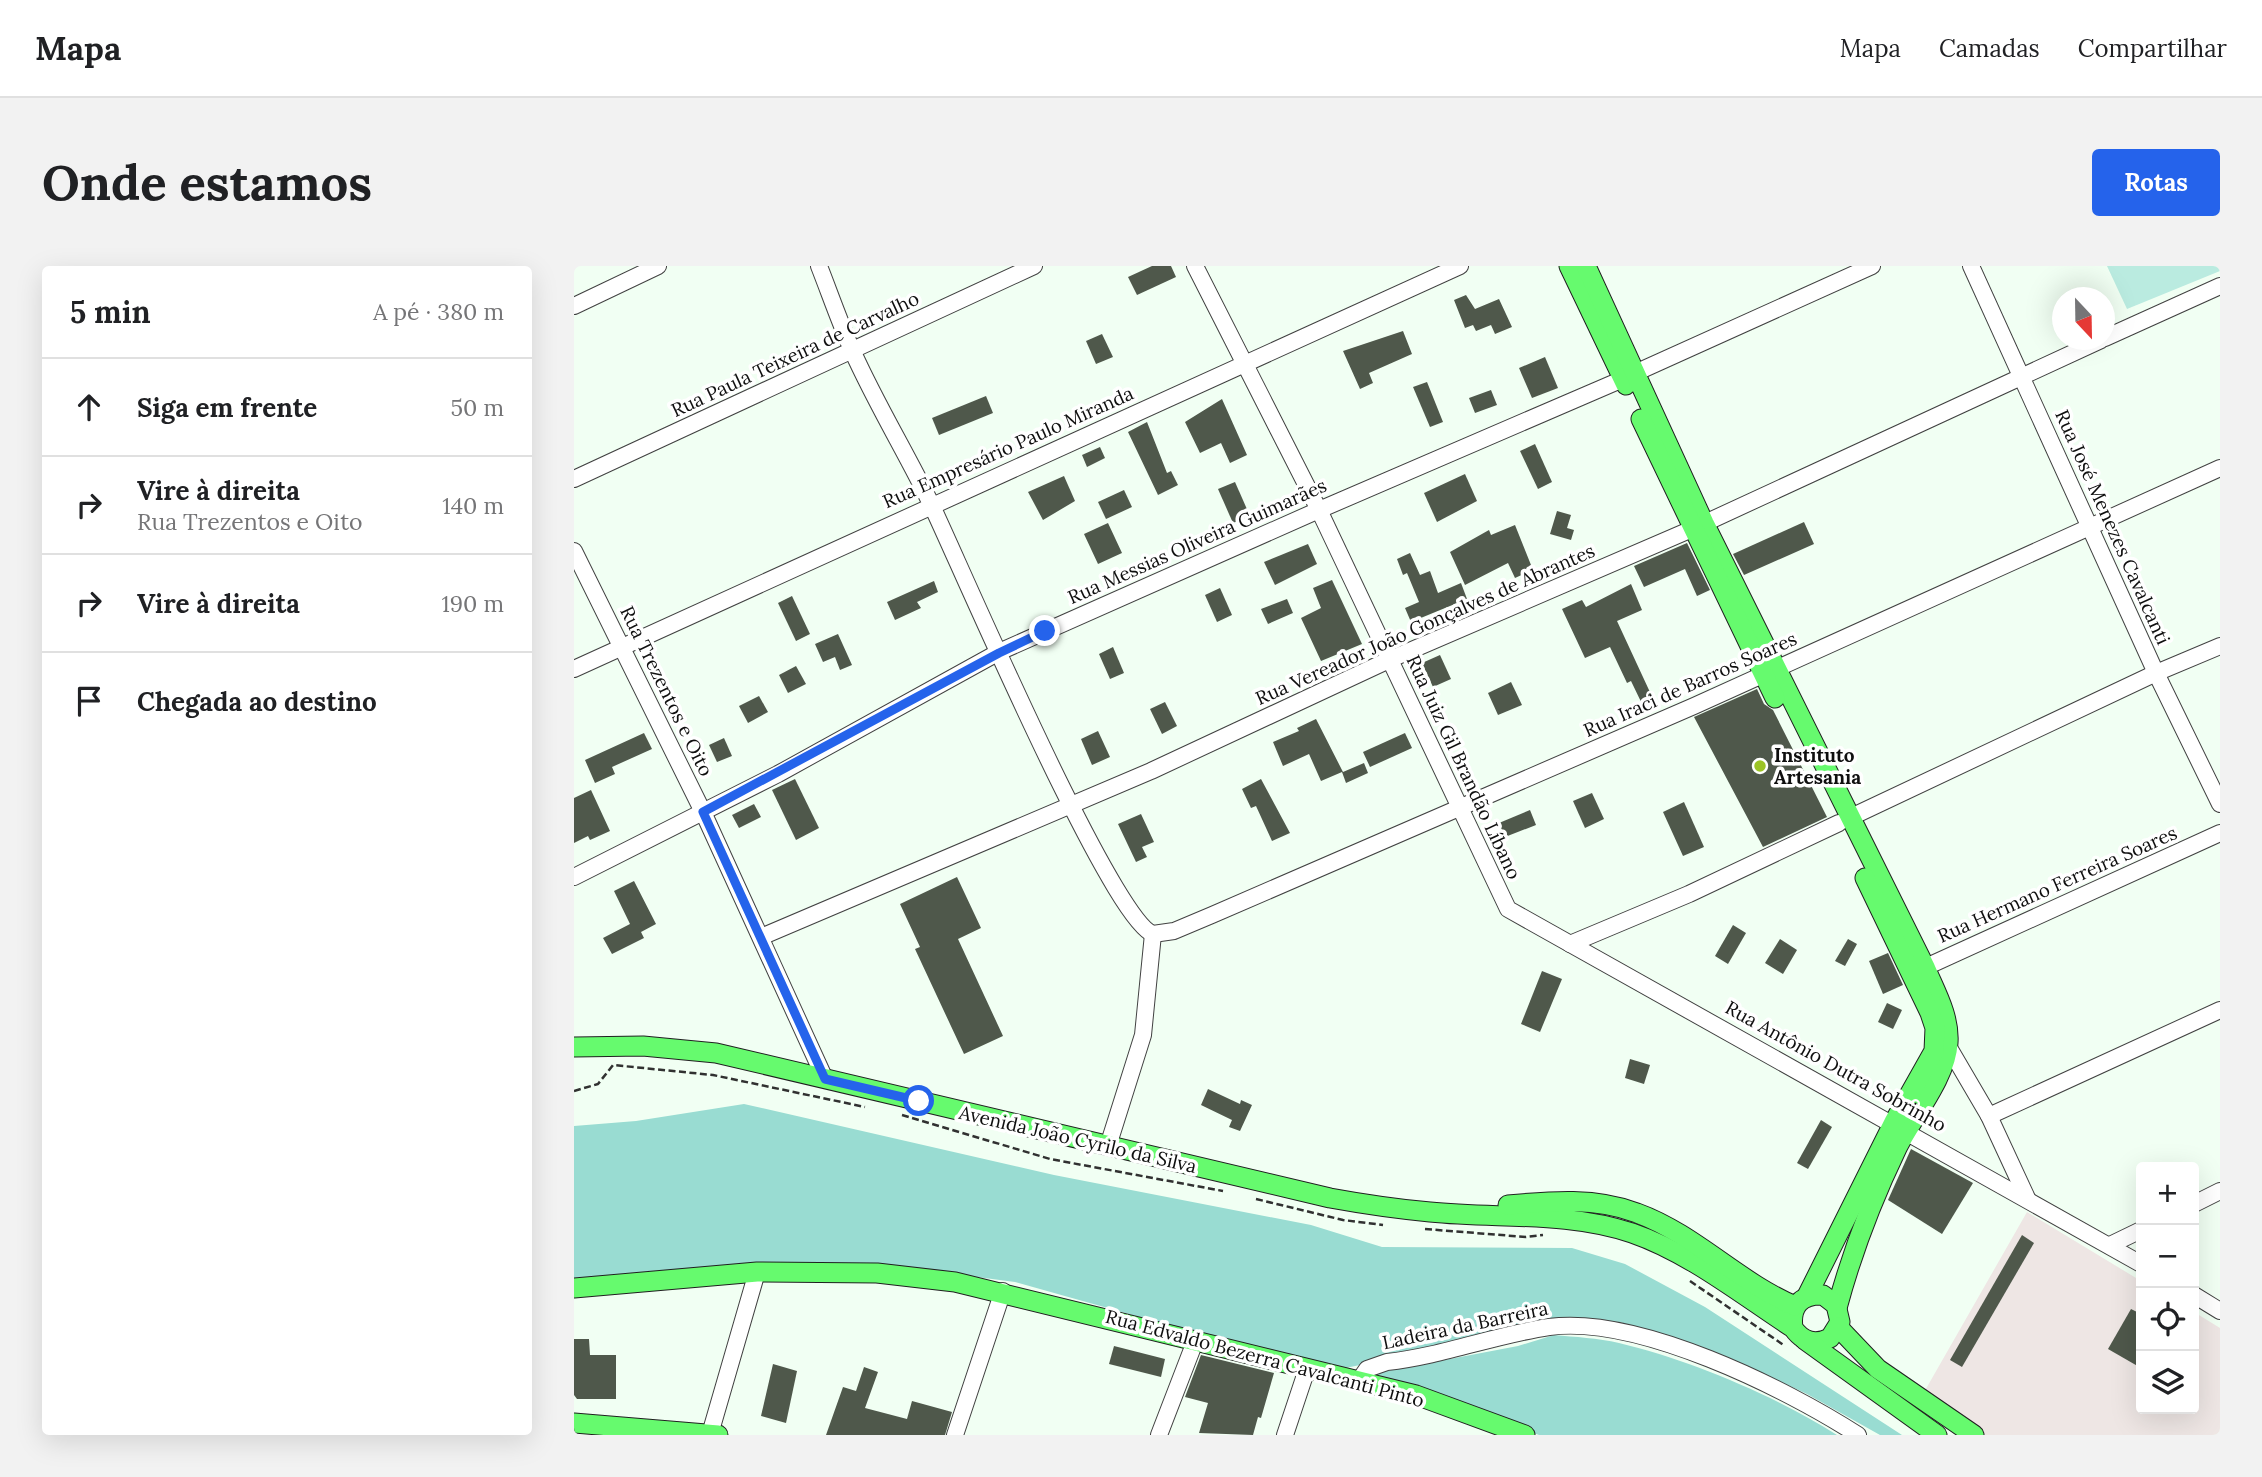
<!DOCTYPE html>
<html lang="pt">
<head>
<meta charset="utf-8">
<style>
  :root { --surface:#fff; --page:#f2f2f2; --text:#202124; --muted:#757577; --line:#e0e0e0; --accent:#2563eb }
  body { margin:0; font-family:Lora,serif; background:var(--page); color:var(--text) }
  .controls { position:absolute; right:21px; bottom:21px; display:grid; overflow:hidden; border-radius:7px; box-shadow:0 7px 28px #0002 }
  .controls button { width:63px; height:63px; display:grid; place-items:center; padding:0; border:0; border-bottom:2px solid var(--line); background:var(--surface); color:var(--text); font:35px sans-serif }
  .compass { position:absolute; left:1478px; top:21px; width:63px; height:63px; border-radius:50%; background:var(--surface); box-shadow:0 7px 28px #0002; rotate:158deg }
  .stop { position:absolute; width:21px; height:21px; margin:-16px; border:5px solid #2563eb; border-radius:50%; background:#fff }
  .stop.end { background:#2563eb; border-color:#fff; box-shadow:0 2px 7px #0008 }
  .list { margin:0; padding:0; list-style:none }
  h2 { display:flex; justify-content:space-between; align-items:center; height:91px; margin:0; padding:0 28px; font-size:30px }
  h2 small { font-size:23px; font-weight:400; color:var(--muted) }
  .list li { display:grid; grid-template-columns:46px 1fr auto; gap:21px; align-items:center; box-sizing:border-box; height:98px; padding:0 28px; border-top:2px solid var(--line) }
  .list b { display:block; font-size:26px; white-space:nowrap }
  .list p { margin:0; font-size:23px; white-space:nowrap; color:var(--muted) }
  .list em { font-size:23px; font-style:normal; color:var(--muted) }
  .icon { flex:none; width:38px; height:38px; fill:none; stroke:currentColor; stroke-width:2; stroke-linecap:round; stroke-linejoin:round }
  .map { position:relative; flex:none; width:1646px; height:1169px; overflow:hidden; border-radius:7px }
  header { display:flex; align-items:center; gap:42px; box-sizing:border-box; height:98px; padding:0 35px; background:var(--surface); border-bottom:2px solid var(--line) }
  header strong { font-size:33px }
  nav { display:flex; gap:38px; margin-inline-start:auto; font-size:24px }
  .intro { display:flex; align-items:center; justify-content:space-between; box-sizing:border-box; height:168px; padding:0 42px }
  h1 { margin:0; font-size:49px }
  .button { padding:18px 32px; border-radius:7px; background:var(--accent); color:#fff; font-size:24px; font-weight:700 }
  main { display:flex; gap:42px; padding:0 42px }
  aside { flex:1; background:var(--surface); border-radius:7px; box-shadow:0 7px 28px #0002 }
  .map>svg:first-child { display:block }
</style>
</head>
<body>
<header>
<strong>Mapa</strong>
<nav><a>Mapa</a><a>Camadas</a><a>Compartilhar</a></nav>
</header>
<div class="intro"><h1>Onde estamos</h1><a class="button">Rotas</a></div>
<main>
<aside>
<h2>5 min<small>A pé · 380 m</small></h2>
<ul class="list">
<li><svg class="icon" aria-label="ahead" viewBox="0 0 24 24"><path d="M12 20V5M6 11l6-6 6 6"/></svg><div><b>Siga em frente</b></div><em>50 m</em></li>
<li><svg class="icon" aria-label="right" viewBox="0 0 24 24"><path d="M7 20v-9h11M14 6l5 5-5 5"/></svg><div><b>Vire à direita</b><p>Rua Trezentos e Oito</p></div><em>140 m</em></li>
<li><svg class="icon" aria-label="right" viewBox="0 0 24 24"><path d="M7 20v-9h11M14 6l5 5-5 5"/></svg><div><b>Vire à direita</b></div><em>190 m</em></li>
<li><svg class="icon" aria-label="arrive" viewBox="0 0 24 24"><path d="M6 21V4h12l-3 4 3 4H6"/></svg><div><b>Chegada ao destino</b></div></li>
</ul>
</aside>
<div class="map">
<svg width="1646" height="1169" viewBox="0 0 1646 1169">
  <rect width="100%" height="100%" fill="#f1fff3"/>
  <polygon fill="#eee6e4" points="1453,946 1567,1015 1567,1143 1620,1143 1620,1046 1646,1062 1646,1169 1408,1169 1349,1128"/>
  <polygon fill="#baebe0" points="1533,0 1646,0 1646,5 1553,43"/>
  <g fill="#99dcd2">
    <polygon points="170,838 480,909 737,959 808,981 998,982 1051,998 1131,1041 1328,1169 1306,1169 1233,1128 1173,1100 1046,1056 977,1052 909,1073 767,1103 704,1090 441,1016 304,998 0,1013 0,860 62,855"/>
    <path d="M980,1069C1001,1071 1024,1072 1045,1077C1116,1094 1202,1130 1263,1169H965L797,1108L944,1080Z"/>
  </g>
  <g fill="#4f584b">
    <polygon points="578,0 597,0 602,11 563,29 554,11"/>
    <polygon points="892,29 901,43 925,33 938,61 921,68 917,59 902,65 899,59 891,62 880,34"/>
    <polygon points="829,65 838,88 795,107 799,117 786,123 769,85"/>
    <polygon points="528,68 539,91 522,98 512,75"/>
    <polygon points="971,91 984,122 958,132 945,102"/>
    <polygon points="853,116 869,156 856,161 839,121"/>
    <polygon points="917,124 923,139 901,147 895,132"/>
    <polygon points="412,130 419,147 365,169 358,152"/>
    <polygon points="648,133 673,189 656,197 647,177 626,187 611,156"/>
    <polygon points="573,156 593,207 597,205 604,219 584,229 554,166"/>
    <polygon points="961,178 978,216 964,223 946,185"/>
    <polygon points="526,181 531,192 513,201 508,189"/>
    <polygon points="891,208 903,235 863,256 850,227"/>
    <polygon points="490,210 501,235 469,254 454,226"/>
    <polygon points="661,216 676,250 659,257 644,223"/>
    <polygon points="550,224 558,241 532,253 524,236"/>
    <polygon points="983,245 997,249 993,262 1000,264 997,274 976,268"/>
    <polygon points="1230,256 1240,278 1170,309 1159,288"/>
    <polygon points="534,257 548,287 524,298 510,268"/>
    <polygon points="941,259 959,304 941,312 934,297 891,319 876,286 915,264 917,269"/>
    <polygon points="1113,277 1136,324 1123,330 1111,303 1070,321 1060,300"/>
    <polygon points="734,278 743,298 701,319 690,296"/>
    <polygon points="836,287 846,309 856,305 864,327 887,317 893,333 837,356 831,342 845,336 833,307 829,309 823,293"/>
    <polygon points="758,314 788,378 747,395 727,352 747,342 739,322"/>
    <polygon points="360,315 364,326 343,336 347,342 321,354 313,336"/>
    <polygon points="1057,318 1068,344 1043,355 1081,437 1070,442 1057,415 1053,417 1036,381 1011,392 988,343 1008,334 1012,341"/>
    <polygon points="646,322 658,349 643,356 631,329"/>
    <polygon points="218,330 236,368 222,375 204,337"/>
    <polygon points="713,333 719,347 694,358 687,343"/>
    <polygon points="264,368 278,399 266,404 261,391 249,396 241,378"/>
    <polygon points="539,381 550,407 536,413 525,388"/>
    <polygon points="866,389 877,413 859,421 848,397"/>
    <polygon points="222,400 232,418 214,427 205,409"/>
    <polygon points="937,416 948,439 924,449 914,427"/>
    <polygon points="1183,423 1190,438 1199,444 1253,551 1189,581 1120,451"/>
    <polygon points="185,430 194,446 174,457 165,440"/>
    <polygon points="591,436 603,460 588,468 576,443"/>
    <polygon points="742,453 769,506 790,497 794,507 772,517 768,506 747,515 735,488 709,500 699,476 725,465 723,462"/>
    <polygon points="524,465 536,491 518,499 507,473"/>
    <polygon points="70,467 78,483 38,501 41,508 21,517 11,494"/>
    <polygon points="831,467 838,482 796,501 789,486"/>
    <polygon points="150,472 158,490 143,496 135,479"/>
    <polygon points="221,513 245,562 222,574 198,524"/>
    <polygon points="687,513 716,567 698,575 682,540 677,542 668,523"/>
    <polygon points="17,524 36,565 16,574 14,570 0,577 0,532"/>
    <polygon points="1018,527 1030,553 1011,562 999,535"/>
    <polygon points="1110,536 1130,581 1109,590 1089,546"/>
    <polygon points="180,538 187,551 165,562 158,549"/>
    <polygon points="956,544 962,559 931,571 925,557"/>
    <polygon points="567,548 580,576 568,581 573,591 562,596 544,558"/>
    <polygon points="383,611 407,662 384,673 429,770 390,788 341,683 346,681 326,638"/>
    <polygon points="60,615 82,658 67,666 70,672 38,688 29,672 56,658 40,625"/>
    <polygon points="1159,659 1172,667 1154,698 1141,690"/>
    <polygon points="1206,673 1223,684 1209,708 1191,697"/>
    <polygon points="1274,673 1283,678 1271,700 1261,695"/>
    <polygon points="1314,687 1329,719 1309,728 1295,695"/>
    <polygon points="968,705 988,713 966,766 947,758"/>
    <polygon points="1313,737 1328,744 1319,763 1304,756"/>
    <polygon points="1056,793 1076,799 1070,818 1051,812"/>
    <polygon points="634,823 666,838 667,834 678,839 666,865 655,861 658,854 627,839"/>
    <polygon points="1247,854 1258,861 1234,903 1223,897"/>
    <polygon points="1337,883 1399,917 1368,968 1314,934"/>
    <polygon points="1448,969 1460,977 1388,1101 1376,1094"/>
    <polygon points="1557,1043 1567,1048 1567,1102 1534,1083"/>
    <polygon points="0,1073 15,1073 16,1089 42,1089 42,1133 3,1133 0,1129"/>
    <polygon points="540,1080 591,1093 587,1111 535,1098"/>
    <polygon points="627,1089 700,1107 687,1152 684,1151 679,1169 625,1167 634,1137 611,1131"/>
    <polygon points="199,1098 223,1105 212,1157 187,1150"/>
    <polygon points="290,1101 304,1106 291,1142 333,1153 338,1135 378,1146 371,1169 252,1169 269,1121 282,1125"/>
  </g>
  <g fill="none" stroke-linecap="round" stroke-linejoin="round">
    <g stroke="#424242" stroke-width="18">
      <g id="minor">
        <path d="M245,0C256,28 266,57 278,84C302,138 333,188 358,240C387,301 537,653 579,668L600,665L638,649L1120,440L1646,202"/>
        <polyline points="621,0 745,244 934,643 1567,998"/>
        <polyline points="1397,0 1582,407 1646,538"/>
        <polyline points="0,40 84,0"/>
        <polyline points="1531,72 1646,20"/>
        <polyline points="1061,107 1298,0"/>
        <polyline points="0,213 460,0"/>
        <polyline points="0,285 129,546 251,813"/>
        <polyline points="0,403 886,0"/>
        <polyline points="1275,552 1582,407 1646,380"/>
        <polyline points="0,611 204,508 425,386 745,244 1049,113"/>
        <polyline points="187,671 577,505 817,393 1118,263 1527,74"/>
        <polyline points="996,678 1115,628 1265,557"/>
        <polyline points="1343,705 1646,567"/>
        <polyline points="1374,780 1415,850 1453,932"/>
        <polyline points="1415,850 1646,744"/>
        <polyline points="534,880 569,769 579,668"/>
        <polyline points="1620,938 1646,925"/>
        <polyline points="1536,979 1567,964"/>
        <polyline points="1620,1029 1646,1045"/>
        <path d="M784,1116L793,1103L813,1096C868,1090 921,1069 975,1061C1064,1049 1211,1122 1284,1169"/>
        <polyline points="136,1168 183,1006"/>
        <polyline points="381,1169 429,1025"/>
        <polyline points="585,1169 622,1073"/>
        <polyline points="711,1169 733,1103"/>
      </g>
    </g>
    <g stroke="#202020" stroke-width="21">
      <g id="major">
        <polyline points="995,0 1052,119"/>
        <path d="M1012,0L1130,257L1351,701C1361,725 1376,750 1374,777C1373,810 1338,852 1323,882C1298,934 1278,986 1263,1042"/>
        <polyline points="1067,153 1201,432"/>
        <path d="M0,781L69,780L142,787L756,932C789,938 823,943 856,946C924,953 992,945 1058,967C1116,987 1168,1029 1219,1062C1229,1076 1241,1079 1256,1072L1266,1056L1262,1039L1249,1029C1227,1028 1216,1040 1219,1062"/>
        <path d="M934,939C977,935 1022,931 1063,947C1121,968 1164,1016 1221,1040"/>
        <polyline points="0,1022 183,1006 303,1007 381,1016 842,1129 951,1169"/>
        <polyline points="1233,1030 1320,856 1360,785 1361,762 1356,747 1291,612"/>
        <polyline points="1264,1061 1304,1103 1400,1169"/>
        <polyline points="1231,1074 1363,1169"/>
        <polyline points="0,1157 144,1169"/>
      </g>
    </g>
    <g stroke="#313131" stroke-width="2.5" stroke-dasharray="7 3.5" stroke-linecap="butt">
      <polyline points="0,825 24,818 39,799 139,809 291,841"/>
      <polyline points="328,849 476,893 649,925"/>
      <polyline points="682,933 769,954 809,959"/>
      <polyline points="851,963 952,971 969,969"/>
      <polyline points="1116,1015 1211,1080"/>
    </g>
    <use href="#minor" stroke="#fff" stroke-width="16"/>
    <use href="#major" stroke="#66fa6e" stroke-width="19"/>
  </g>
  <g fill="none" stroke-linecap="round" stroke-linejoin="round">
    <polyline stroke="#2563eb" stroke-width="9" points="345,835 251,813 129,546 425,387 471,365"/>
  </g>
  <circle fill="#9bc324" stroke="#fff" stroke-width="2.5" cx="1186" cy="500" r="7"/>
  <g text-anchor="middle" stroke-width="7" stroke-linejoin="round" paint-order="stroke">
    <g font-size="19" fill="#0f0f0f" stroke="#fff">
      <text transform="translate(221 88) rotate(-25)" y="7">Rua Paula Teixeira de Carvalho</text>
      <text transform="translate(434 181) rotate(-24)" y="7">Rua Empresário Paulo Miranda</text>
      <text transform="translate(1539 261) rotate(66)" y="7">Rua José Menezes Cavalcanti</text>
      <text transform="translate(623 275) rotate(-24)" y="7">Rua Messias Oliveira Guimarães</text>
      <text transform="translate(851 358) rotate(-24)" y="7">Rua Vereador João Gonçalves de Abrantes</text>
      <text transform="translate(1116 418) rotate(-24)" y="7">Rua Iraci de Barros Soares</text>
      <text transform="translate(93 425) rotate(64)" y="7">Rua Trezentos e Oito</text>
      <text transform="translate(890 501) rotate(65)" y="7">Rua Juiz Gil Brandão Líbano</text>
      <text transform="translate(1483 618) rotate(-24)" y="7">Rua Hermano Ferreira Soares</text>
      <text transform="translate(1262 800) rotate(29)" y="7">Rua Antônio Dutra Sobrinho</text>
      <text transform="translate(504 873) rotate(13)" y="7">Avenida João Cyrilo da Silva</text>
      <text transform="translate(891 1059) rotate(-12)" y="7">Ladeira da Barreira</text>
      <text transform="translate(691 1092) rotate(15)" y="7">Rua Edvaldo Bezerra Cavalcanti Pinto</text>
    </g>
    <g font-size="19" font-weight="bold" fill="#0f0f0f" stroke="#fff" text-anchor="start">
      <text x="1200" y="496">Instituto<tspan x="1200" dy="22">Artesania</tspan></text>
    </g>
  </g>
</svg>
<div class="controls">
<button>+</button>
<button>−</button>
<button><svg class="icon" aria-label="locate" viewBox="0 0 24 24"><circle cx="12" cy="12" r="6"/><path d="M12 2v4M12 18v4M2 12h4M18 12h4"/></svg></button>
<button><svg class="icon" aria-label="layers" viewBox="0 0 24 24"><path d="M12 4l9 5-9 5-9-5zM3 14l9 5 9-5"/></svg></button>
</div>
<svg class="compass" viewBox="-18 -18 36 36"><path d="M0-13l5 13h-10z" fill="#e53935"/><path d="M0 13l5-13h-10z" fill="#757577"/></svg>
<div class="stop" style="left:345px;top:835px"></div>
<div class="stop end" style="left:471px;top:365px"></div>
</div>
</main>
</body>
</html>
